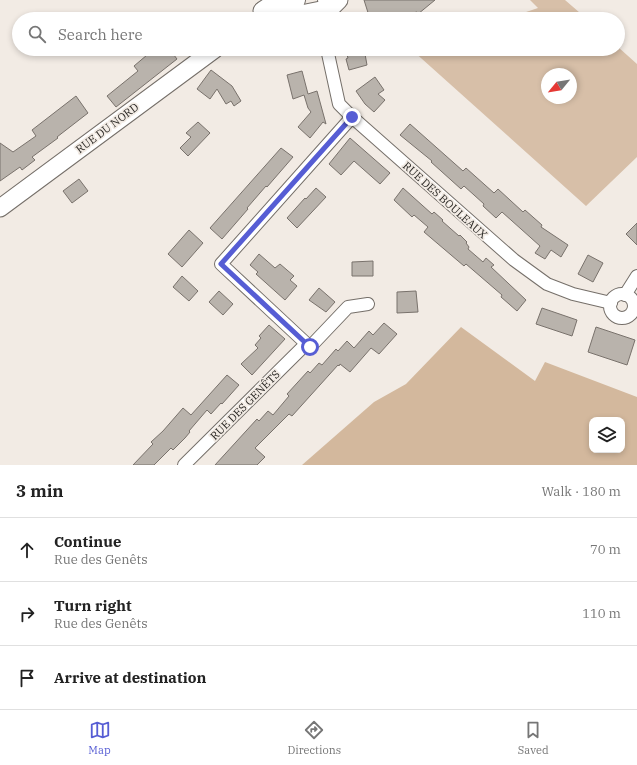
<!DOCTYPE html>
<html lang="en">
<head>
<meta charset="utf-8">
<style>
  :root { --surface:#fff; --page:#f2f2f2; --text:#222; --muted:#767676; --line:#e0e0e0; --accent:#565dd4 }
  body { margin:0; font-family:"IBM Plex Serif",serif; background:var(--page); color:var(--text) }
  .controls { position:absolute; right:12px; bottom:12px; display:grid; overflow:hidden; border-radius:8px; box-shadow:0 2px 6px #0003 }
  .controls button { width:36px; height:36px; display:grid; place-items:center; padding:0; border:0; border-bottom:1px solid var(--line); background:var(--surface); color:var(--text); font:20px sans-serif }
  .compass { position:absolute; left:541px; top:68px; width:36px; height:36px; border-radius:50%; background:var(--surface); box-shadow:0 2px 6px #0003; rotate:240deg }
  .stop { position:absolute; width:12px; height:12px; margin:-9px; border:3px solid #565dd4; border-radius:50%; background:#fff }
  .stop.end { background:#565dd4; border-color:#fff; box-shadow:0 1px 4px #0008 }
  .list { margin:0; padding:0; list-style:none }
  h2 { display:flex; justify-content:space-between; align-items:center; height:52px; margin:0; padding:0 16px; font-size:17px }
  h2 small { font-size:13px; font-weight:400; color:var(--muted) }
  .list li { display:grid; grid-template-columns:26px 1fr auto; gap:12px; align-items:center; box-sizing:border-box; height:64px; padding:0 16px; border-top:1px solid var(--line) }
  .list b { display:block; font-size:15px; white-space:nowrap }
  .list p { margin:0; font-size:13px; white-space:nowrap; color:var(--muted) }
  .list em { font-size:13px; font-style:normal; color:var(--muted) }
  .icon { flex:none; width:22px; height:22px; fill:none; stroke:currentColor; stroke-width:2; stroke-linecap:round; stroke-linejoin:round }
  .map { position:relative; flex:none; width:637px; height:465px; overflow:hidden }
  .search { position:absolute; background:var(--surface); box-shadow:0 2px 6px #0003; left:12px; right:12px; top:12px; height:44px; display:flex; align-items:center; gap:10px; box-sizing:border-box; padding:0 14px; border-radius:22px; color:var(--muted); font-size:15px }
  .sheet { height:244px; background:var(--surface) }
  nav { display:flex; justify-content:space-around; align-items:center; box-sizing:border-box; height:56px; border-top:1px solid var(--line); background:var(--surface); font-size:11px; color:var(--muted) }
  nav a { display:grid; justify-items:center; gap:2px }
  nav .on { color:var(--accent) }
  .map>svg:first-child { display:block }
</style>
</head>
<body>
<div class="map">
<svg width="637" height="465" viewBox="0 0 637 465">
  <rect width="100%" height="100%" fill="#f2ebe4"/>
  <g fill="#d7bfa8" fill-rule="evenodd">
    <polygon points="530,0 565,0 587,19 505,19 538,8"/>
    <path d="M618,47L637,64V157L586,206L412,50L618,49ZM547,74H571V98H547Z"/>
  </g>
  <path fill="#d3b89d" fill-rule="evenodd" d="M461,327L535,381L545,362L637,397V465H302L374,402L406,384ZM592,420H622V450H592Z"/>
  <g fill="#b9b3ac" stroke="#79726c">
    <polygon points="364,0 435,0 418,14 417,12 387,19 370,19"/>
    <polygon points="152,49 160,49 165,55 170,50 177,59 116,107 107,96 138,71 134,66 147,55 146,54"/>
    <polygon points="345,49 361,49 362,54 365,54 367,65 349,70 346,59 348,58"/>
    <polygon points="211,70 232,86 241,101 234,106 231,101 226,104 217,89 210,99 197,89"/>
    <polygon points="302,71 308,94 317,91 326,124 323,122 310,138 298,127 311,112 308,108 304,95 293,99 287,75"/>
    <polygon points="375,77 384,90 378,94 385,100 374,112 365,104 356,91"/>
    <polygon points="76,96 88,113 57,137 58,138 32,157 35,160 22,170 20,167 0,181 0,143 13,152 36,136 32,130"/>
    <polygon points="198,122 210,133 188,156 180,148 191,137 186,133"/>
    <polygon points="410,124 463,171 466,168 494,193 498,189 523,212 525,210 542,225 541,227 568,245 561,257 551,250 545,259 535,253 540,246 502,212 496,218 483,206 484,204 464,186 461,189 431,162 432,161 400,135"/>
    <polygon points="350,138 390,173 380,184 354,161 341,175 329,164"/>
    <polygon points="281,148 293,157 267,187 266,186 247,208 248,209 222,239 210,228"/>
    <polygon points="79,179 88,191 72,203 63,191"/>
    <polygon points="316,188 326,197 297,228 287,218 305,198 306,199"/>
    <polygon points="403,188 432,214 434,212 443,220 442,221 459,236 460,235 467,242 466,243 469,247 468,249 483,262 486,258 494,265 491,267 526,300 517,311 501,297 502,295 466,264 464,266 424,232 428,227 414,215 412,217 394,200"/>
    <polygon points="637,223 637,245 626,234"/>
    <polygon points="189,230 203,243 182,267 168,254"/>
    <polygon points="259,254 275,268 280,264 294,276 290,280 297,286 285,300 256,274 258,272 250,265"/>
    <polygon points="588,255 603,263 593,282 578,274"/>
    <polygon points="373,261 373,276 352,276 352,262"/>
    <polygon points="182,276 198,291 189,301 173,287"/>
    <polygon points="319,288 335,302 326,312 309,300"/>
    <polygon points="219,291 233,304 223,315 209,302"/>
    <polygon points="416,291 418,312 397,313 397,292"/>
    <polygon points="542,308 577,320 572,336 536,324"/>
    <polygon points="384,323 397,334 379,354 371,348 350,372 340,364 339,366 338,365 292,416 289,414 255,448 265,457 257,465 215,465 257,419 259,421 268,411 273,415 289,396 287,394 308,371 310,373 319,363 322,365 336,349 338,351 347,341 354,348 369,331 373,335"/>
    <polygon points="269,325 285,339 252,375 241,364 258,348 255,345 261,338 259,336"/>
    <polygon points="596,327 635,340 627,365 588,352"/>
    <polygon points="227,375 239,385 222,404 221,403 211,414 207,410 189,431 190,432 185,438 173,450 171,448 154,465 133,465 153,444 151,442 163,431 183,408 191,415"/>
  </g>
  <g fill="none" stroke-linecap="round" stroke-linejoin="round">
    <g stroke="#756f69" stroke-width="14">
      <g id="street">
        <polyline points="324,0 331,8 329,19"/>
        <polyline points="299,19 296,15 297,6 299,0"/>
        <polyline points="327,49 339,104 352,117 514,260 547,284 573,294 611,303"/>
        <polyline points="352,117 221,264 310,347 348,307 368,304"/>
        <circle cx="622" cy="306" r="12"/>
        <polyline points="625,295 637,276"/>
        <polyline points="184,465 306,344"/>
      </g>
    </g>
    <g stroke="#756f69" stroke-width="19">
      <g id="secondary">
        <polyline points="263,10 269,6 288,0"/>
        <polyline points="262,11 296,15 331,8 339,0"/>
        <polyline points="0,208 215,49"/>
      </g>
    </g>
    <use href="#street" stroke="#fff" stroke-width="12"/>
    <use href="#secondary" stroke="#fff" stroke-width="17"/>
  </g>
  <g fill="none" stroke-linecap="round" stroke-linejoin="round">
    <polyline stroke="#565dd4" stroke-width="5" points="310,347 221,264 352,117"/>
  </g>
  <g text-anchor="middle" stroke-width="3.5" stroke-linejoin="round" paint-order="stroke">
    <g font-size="11" fill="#292724" stroke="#f2ebe4">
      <text transform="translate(107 128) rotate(-37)" y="4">RUE DU NORD</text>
      <text transform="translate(445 200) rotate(42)" y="4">RUE DES BOULEAUX</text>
      <text transform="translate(245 405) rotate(-45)" y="4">RUE DES GENÊTS</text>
    </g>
  </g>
</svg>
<div class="controls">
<button><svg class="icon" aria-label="layers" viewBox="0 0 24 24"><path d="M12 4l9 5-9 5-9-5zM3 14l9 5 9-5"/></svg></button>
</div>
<svg class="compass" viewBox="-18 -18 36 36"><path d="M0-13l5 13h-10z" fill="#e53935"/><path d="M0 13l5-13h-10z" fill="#767676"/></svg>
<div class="stop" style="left:310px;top:347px"></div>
<div class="stop end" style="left:352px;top:117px"></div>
<div class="search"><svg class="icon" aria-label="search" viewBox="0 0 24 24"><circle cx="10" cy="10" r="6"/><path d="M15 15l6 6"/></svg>Search here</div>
</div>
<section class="sheet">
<h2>3 min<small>Walk · 180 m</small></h2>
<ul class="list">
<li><svg class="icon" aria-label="ahead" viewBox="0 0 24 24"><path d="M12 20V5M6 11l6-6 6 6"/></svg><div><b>Continue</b><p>Rue des Genêts</p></div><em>70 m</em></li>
<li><svg class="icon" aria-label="right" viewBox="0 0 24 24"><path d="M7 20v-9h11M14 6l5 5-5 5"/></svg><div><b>Turn right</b><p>Rue des Genêts</p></div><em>110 m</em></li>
<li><svg class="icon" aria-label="arrive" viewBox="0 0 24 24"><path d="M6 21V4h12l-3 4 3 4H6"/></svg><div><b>Arrive at destination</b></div></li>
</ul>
</section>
<nav>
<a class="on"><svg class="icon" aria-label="map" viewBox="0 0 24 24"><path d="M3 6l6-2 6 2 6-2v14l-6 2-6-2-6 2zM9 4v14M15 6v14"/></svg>Map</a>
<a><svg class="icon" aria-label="directions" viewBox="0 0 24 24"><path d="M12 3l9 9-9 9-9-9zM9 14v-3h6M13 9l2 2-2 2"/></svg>Directions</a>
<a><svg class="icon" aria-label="saved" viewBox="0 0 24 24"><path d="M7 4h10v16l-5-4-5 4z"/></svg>Saved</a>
</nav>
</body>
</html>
